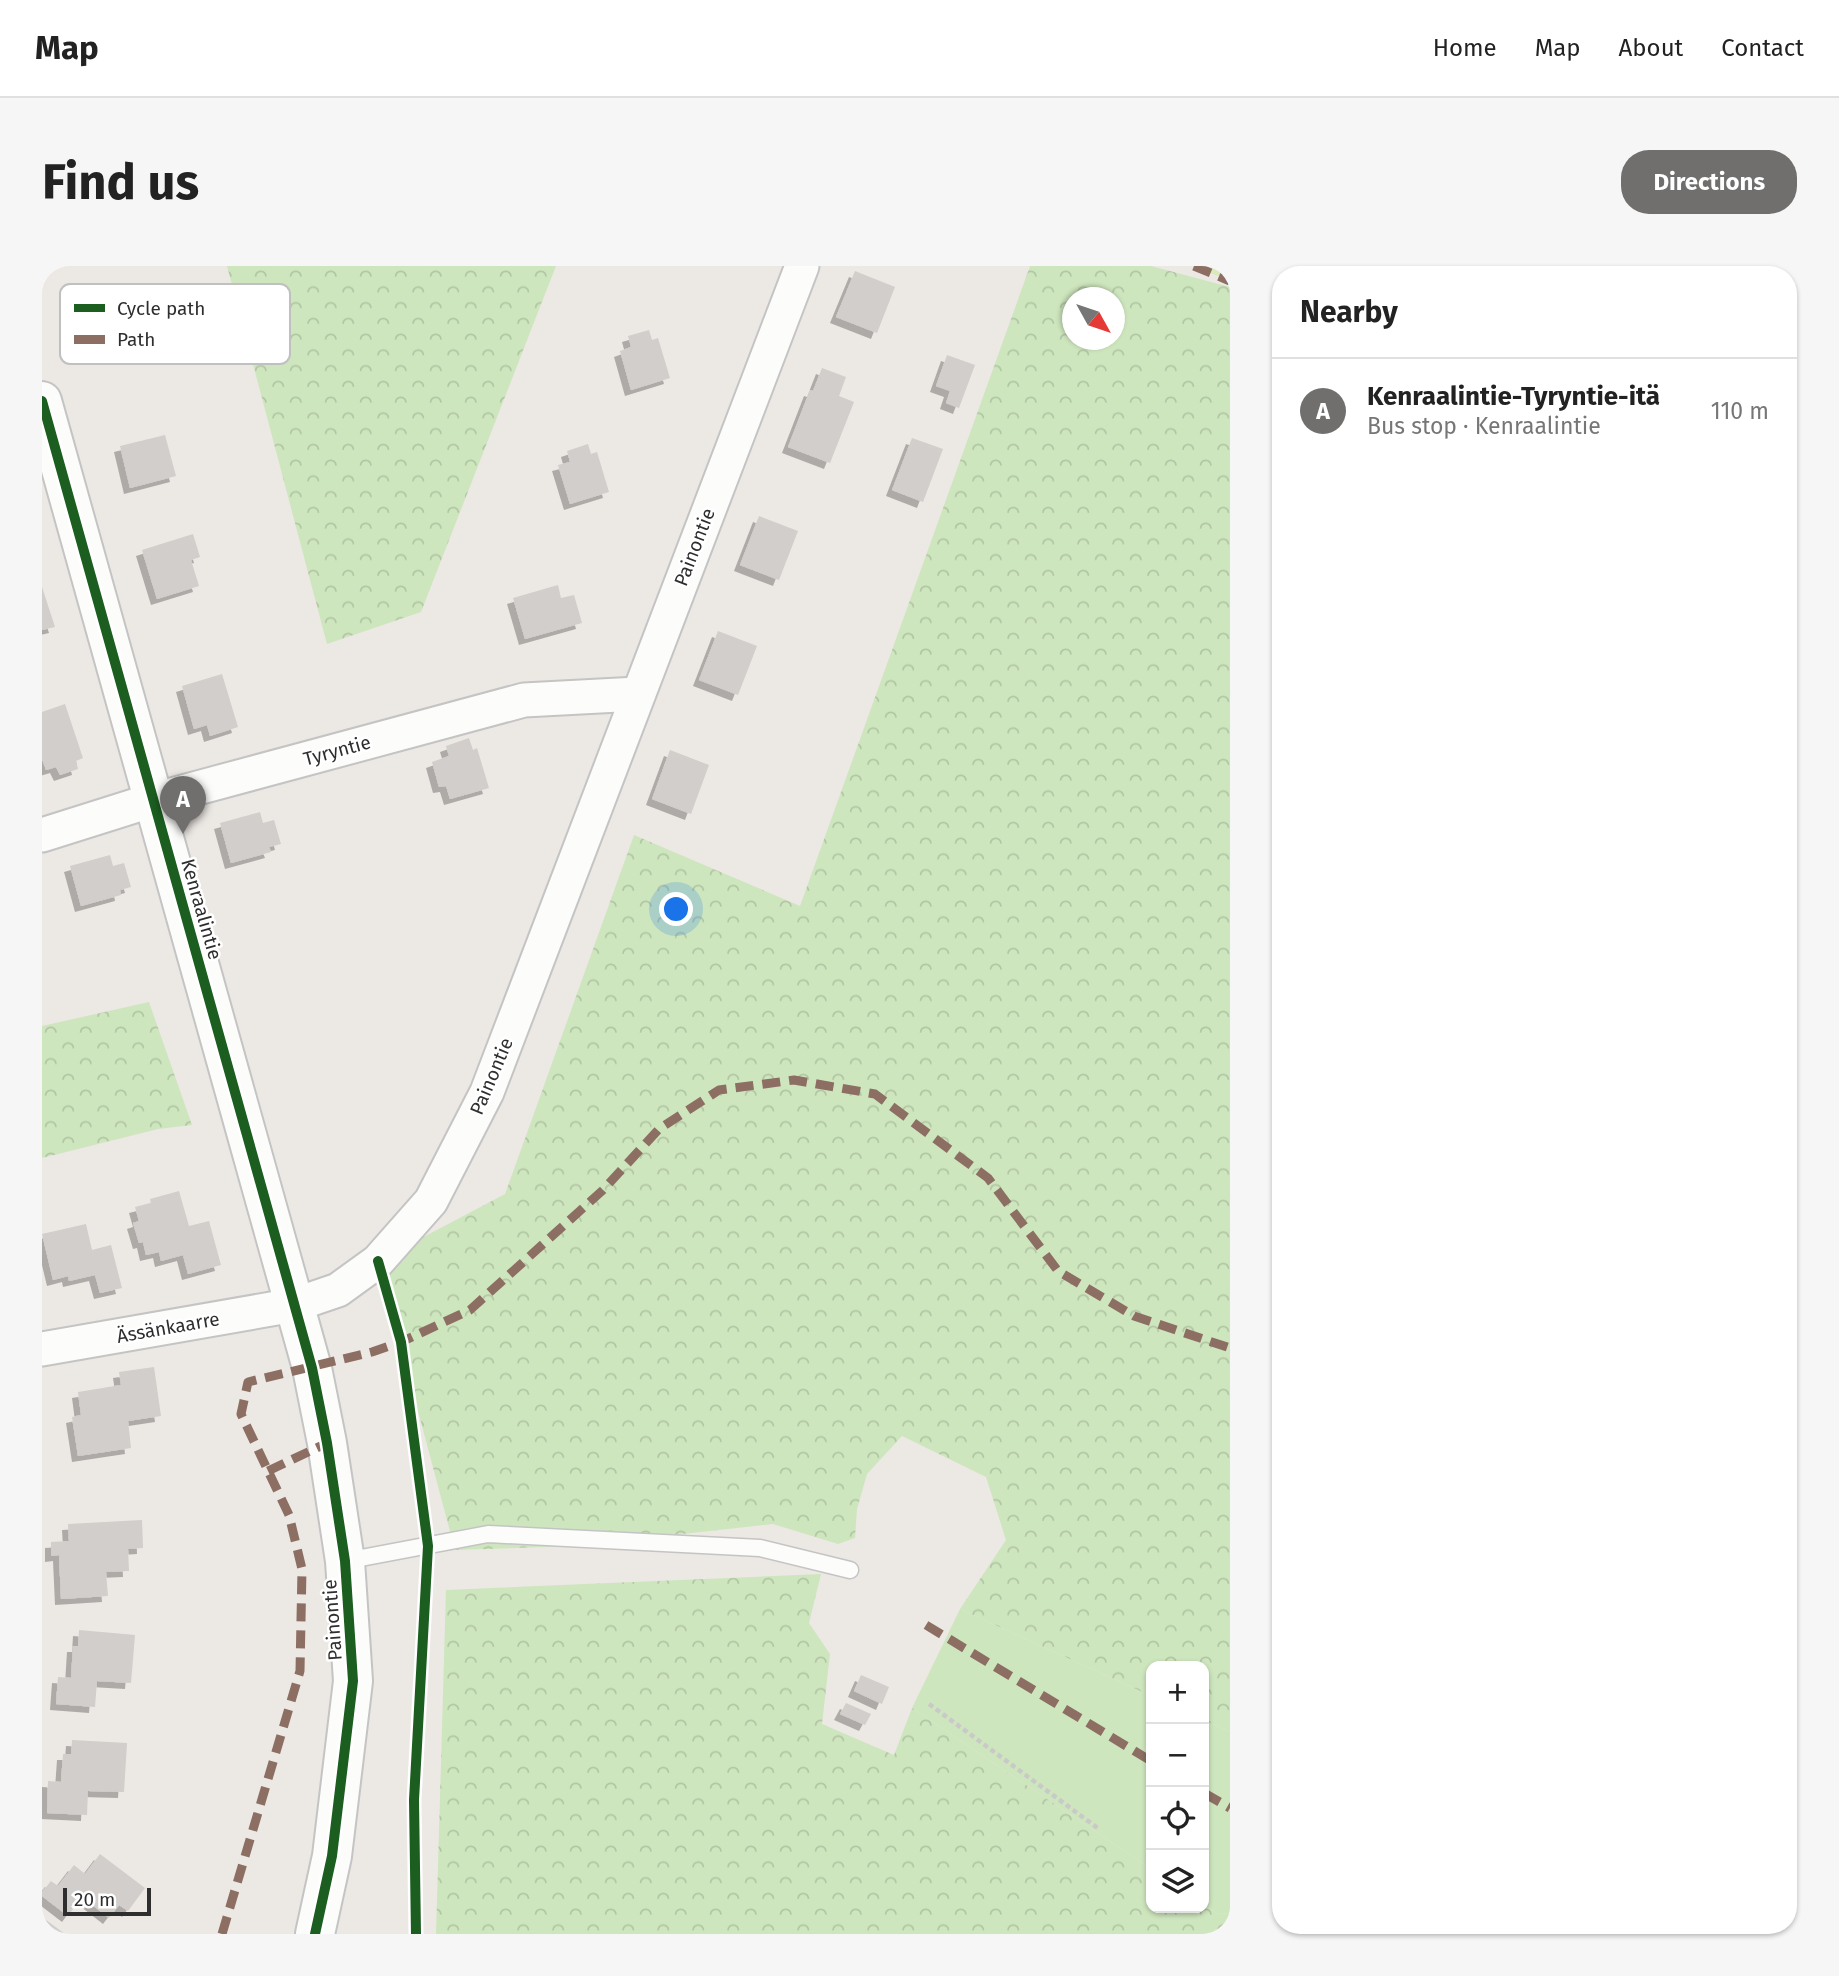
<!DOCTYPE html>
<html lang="en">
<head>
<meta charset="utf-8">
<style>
  :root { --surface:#fff; --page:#f6f6f6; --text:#222; --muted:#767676; --line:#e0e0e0; --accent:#706f6e }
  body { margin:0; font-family:"Fira Sans",sans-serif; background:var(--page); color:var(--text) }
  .controls { position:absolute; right:21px; bottom:21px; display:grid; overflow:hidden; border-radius:14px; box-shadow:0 2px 5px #0004 }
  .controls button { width:63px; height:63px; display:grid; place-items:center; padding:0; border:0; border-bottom:2px solid var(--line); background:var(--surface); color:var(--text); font:35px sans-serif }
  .compass { position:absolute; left:1020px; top:21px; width:63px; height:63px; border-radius:50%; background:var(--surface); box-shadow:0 2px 5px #0004; rotate:130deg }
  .scale { position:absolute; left:21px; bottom:18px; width:88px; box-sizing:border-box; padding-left:7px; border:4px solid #2e2e2e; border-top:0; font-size:19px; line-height:24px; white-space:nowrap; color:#2e2e2e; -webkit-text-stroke:5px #fff; paint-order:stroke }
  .you { position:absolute; left:635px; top:644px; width:24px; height:24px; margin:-18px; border:5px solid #fff; border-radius:50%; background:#1a73e8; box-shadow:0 0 0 10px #1a73e833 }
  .badge { display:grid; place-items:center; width:46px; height:46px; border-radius:50%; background:var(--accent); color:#fff; font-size:23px; font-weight:700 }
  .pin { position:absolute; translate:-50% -58px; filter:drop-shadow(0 2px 4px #0008) }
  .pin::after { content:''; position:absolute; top:37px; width:24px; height:21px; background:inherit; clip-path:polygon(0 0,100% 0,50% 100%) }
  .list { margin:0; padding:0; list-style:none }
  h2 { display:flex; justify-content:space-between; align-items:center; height:91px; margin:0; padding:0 28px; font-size:30px }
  h2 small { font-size:23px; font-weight:400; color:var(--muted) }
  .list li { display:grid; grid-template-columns:46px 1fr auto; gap:21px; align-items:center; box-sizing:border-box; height:105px; padding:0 28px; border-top:2px solid var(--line) }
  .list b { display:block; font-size:26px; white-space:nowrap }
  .list p { margin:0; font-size:23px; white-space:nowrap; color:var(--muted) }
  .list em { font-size:23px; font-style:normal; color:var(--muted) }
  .icon { flex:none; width:38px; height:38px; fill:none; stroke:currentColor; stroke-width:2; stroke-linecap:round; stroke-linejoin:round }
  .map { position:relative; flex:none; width:1188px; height:1668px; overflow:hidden; border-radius:28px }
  header { display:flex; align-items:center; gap:42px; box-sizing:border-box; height:98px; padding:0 35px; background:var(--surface); border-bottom:2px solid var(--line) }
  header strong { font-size:33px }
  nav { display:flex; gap:38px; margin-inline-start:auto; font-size:24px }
  .intro { display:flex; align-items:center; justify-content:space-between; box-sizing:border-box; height:168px; padding:0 42px }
  h1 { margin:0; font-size:49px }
  .button { padding:18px 32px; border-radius:28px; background:var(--accent); color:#fff; font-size:24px; font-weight:700 }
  main { display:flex; gap:42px; padding:0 42px }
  aside { flex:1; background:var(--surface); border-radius:28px; box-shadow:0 2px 5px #0004 }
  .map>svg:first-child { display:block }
</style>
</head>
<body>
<header>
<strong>Map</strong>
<nav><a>Home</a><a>Map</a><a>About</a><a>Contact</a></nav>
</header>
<div class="intro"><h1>Find us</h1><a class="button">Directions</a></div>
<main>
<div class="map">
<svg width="1188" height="1668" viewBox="0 0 1188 1668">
  <defs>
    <pattern id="forest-crowns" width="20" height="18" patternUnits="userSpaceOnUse" patternTransform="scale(1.75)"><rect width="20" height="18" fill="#cee6be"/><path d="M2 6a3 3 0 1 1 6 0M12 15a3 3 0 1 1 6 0" fill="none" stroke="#b1c6a4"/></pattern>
    <filter id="shadow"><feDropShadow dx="-6" dy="6" stdDeviation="0" flood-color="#0004"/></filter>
  </defs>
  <rect width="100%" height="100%" fill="#ece8e4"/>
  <g fill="#cee6be">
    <polygon points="918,1343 1109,1430 1109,1603 870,1442"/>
    <polygon points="1162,1454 1188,1466 1188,1648 1174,1647 1162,1639"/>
  </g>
  <g fill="url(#forest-crowns)" fill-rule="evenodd">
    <polygon points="185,0 514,0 379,346 285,378"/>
    <path d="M988,0H1109L1188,21V1466L1162,1454V1400H1109V1430L918,1343L964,1274L944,1211L860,1170L825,1208L815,1243L813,1272L796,1278L731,1258L532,1280L413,1284L336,995L463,928L592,569L758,640ZM1030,32H1072V74H1030Z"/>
    <polygon points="107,736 150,859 116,863 0,892 0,760"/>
    <polygon points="779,1308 767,1357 788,1388 780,1458 852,1489 870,1442 1109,1603 1109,1642 1162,1642 1162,1639 1174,1647 1188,1648 1188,1668 394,1668 404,1324"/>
  </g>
  <polygon fill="#d9eabb" points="1152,0 1188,0 1188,15"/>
  <g fill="#d1cecb" filter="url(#shadow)">
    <polygon points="813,5 853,21 835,67 794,51"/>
    <polygon points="607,64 610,74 616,72 628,112 589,124 578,85 589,81 586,70"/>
    <polygon points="905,89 933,99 917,142 904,137 908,125 894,120"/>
    <polygon points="780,102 804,111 797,130 812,136 788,197 746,181 768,124 771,125"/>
    <polygon points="123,169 134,210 88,222 78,180"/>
    <polygon points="870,172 901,183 881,236 850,224"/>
    <polygon points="546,178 549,188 555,186 567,226 528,238 516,199 528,196 525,185"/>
    <polygon points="717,250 756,265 737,314 698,299"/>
    <polygon points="151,268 158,291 149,294 157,320 115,333 100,284"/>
    <polygon points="516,319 519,332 532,329 540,357 483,373 471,332"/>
    <polygon points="0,321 13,361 0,364"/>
    <polygon points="676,365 715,380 696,429 657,414"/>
    <polygon points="180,408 196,461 168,470 165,459 152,463 140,420"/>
    <polygon points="23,438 41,492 34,495 36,503 18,509 14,501 4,504 0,493 0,446"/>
    <polygon points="427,472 431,484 435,482 447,522 408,533 404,520 397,521 390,496 407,490 404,480"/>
    <polygon points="628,484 667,499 649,548 610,533"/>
    <polygon points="218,546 221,557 232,554 239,578 227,581 229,586 189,597 178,557"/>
    <polygon points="68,589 71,600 82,597 89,621 78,624 79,629 39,640 28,600"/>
    <polygon points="137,925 147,960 167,955 179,999 146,1008 141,989 119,995 117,986 104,989 101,976 97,977 91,957 97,955 93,941 109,937 108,933"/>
    <polygon points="44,958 50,984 69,979 80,1022 58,1027 53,1009 27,1015 26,1010 11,1014 0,968"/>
    <polygon points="112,1101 119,1150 86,1155 89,1182 36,1190 30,1151 39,1149 36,1126 79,1119 77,1106"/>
    <polygon points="100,1254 101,1282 86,1283 87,1305 64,1306 66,1330 19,1333 17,1289 9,1290 9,1276 27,1275 26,1258"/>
    <polygon points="37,1364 93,1369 89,1417 55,1415 53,1441 14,1438 16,1411 29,1412 31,1380 36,1380"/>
    <polygon points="819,1409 847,1421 840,1438 812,1425"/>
    <polygon points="804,1437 829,1448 823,1459 798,1448"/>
    <polygon points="30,1474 85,1477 82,1526 46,1525 45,1549 5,1547 6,1515 19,1516 21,1488 29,1488"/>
    <polygon points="58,1588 103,1622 86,1645 77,1639 67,1652 40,1631 26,1650 0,1630 0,1626 9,1615 16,1620 32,1599 43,1608"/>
    <polygon points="0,1651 23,1668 0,1668"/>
  </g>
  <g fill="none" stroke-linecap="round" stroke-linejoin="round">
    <g stroke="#c5c4c5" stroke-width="19">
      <polyline id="lane" points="303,1295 446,1268 718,1282 808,1304"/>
    </g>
    <g stroke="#c5c4c5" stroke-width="37">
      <g id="street">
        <polyline points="0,569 111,534 482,434 596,428"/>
        <polyline points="0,1083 252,1039 296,1024 336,995 389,935 445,826 760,0"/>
      </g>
    </g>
    <g stroke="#c5c4c5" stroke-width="42">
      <polyline id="secondary" points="0,135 270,1102 285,1177 303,1295 311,1415 290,1590 273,1668"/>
    </g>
    <polyline stroke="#c9c9c8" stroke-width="4.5" stroke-dasharray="5 3.5" stroke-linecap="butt" points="887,1438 1057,1563"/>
    <use href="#lane" stroke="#fcfcfb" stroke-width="16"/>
    <use href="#street" stroke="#fcfcfb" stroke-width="33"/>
    <use href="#secondary" stroke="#fcfcfb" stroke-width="38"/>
    <g stroke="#8d6e63" stroke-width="9" stroke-dasharray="18 9" stroke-linecap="butt">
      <polyline points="1152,0 1188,15"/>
      <polyline points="226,1205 285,1177"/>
      <polyline points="884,1359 1109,1495"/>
      <polyline points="1162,1527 1188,1542"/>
      <polyline points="180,1668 258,1405 260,1303 247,1249 199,1148 206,1116 330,1086 359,1076 428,1044 561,924 617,863 677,824 752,814 833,828 946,912 1016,1005 1092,1050 1188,1082"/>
    </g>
    <g stroke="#fff" stroke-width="15">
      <g id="cycleway">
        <polyline points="0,135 270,1102 285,1177 303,1295 311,1415 290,1590 273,1668"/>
        <polyline points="336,995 359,1076 386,1280 372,1534 374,1668"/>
      </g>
    </g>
    <use href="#cycleway" stroke="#1b5e20" stroke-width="10"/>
  </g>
  <g text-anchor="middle" stroke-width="5" stroke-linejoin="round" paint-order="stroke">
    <g font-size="19" fill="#2e2e2e" stroke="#fff">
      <text transform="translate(652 281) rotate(-69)" y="7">Painontie</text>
      <text transform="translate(295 484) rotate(-15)" y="7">Tyryntie</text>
      <text transform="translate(160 643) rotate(74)" y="7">Kenraalintie</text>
      <text transform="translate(449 810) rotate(-67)" y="7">Painontie</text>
      <text transform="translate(126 1061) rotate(-10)" y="7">Ässänkaarre</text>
      <text transform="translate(290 1354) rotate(-94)" y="7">Painontie</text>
    </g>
  </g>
  <rect x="18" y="18" width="230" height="80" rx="10" fill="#fff" stroke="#c0c0c0" stroke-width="2"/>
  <rect x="32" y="38" width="31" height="8" fill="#1b5e20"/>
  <rect x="32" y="69" width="31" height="9" fill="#8d6e63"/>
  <g font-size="19" fill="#2e2e2e">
    <text x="75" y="49">Cycle path</text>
    <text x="75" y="80">Path</text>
  </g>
</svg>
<div class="controls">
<button>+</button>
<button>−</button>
<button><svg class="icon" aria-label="locate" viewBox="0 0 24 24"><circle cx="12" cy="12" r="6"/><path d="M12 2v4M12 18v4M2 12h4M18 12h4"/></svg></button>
<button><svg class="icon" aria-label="layers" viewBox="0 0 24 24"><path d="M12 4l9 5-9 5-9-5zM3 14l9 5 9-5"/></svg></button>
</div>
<svg class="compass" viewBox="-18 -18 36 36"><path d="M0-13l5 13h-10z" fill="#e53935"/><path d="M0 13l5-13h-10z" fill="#767676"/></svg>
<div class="scale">20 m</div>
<div class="you"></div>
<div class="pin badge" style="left:141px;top:568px">A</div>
</div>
<aside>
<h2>Nearby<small></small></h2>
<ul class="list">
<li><span class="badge">A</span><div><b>Kenraalintie-Tyryntie-itä</b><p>Bus stop · Kenraalintie</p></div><em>110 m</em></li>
</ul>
</aside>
</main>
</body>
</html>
